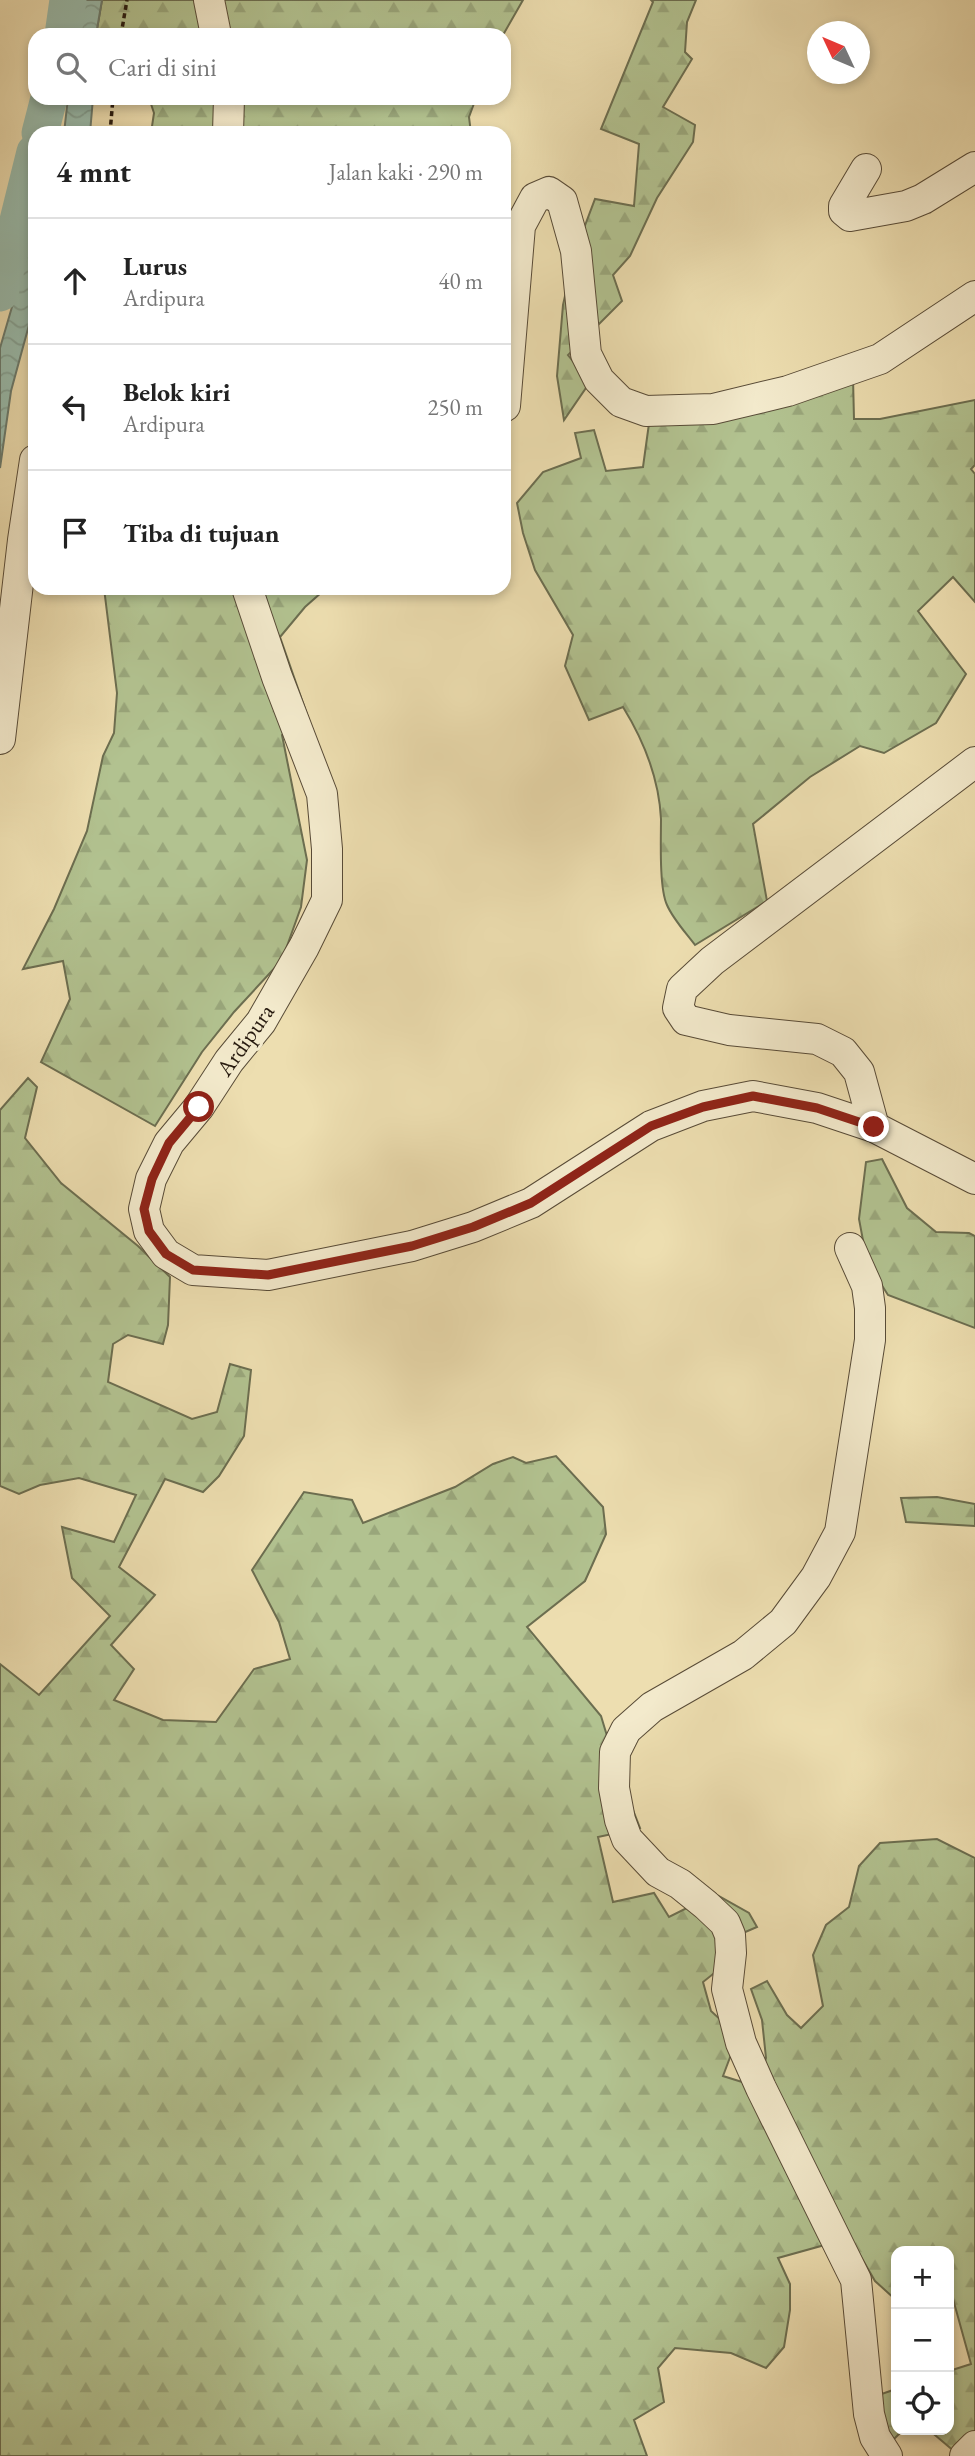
<!DOCTYPE html>
<html lang="id">
<head>
<meta charset="utf-8">
<style>
  :root { --surface:#fff; --page:#f6f6f6; --text:#222; --muted:#767676; --line:#e0e0e0 }
  body { margin:0; font-family:"EB Garamond",serif; background:var(--page); color:var(--text) }
  .controls { position:absolute; right:21px; bottom:21px; display:grid; overflow:hidden; border-radius:14px; box-shadow:0 4px 10px #0003 }
  .controls button { width:63px; height:63px; display:grid; place-items:center; padding:0; border:0; border-bottom:2px solid var(--line); background:var(--surface); color:var(--text); font:35px sans-serif }
  .compass { position:absolute; left:807px; top:21px; width:63px; height:63px; border-radius:50%; background:var(--surface); box-shadow:0 4px 10px #0003; rotate:314deg }
  .stop { position:absolute; width:21px; height:21px; margin:-16px; border:5px solid #8f2418; border-radius:50%; background:#fff }
  .stop.end { background:#8f2418; border-color:#fff; box-shadow:0 2px 7px #0008 }
  .list { margin:0; padding:0; list-style:none }
  h2 { display:flex; justify-content:space-between; align-items:center; height:91px; margin:0; padding:0 28px; font-size:30px }
  h2 small { font-size:23px; font-weight:400; color:var(--muted) }
  .list li { display:grid; grid-template-columns:46px 1fr auto; gap:21px; align-items:center; box-sizing:border-box; height:126px; padding:0 28px; border-top:2px solid var(--line) }
  .list b { display:block; font-size:26px; white-space:nowrap }
  .list p { margin:0; font-size:23px; white-space:nowrap; color:var(--muted) }
  .list em { font-size:23px; font-style:normal; color:var(--muted) }
  .icon { flex:none; width:38px; height:38px; fill:none; stroke:currentColor; stroke-width:2; stroke-linecap:round; stroke-linejoin:round }
  .map { position:relative; flex:none; width:975px; height:2456px; overflow:hidden }
  .search { position:absolute; background:var(--surface); box-shadow:0 4px 10px #0003; left:28px; top:28px; width:483px; height:77px; display:flex; align-items:center; gap:18px; box-sizing:border-box; padding:0 24px; border-radius:21px; color:var(--muted); font-size:26px }
  .panel { position:absolute; background:var(--surface); box-shadow:0 4px 10px #0003; left:28px; top:126px; width:483px; height:469px; border-radius:21px }
  .map>svg:first-child { display:block }
</style>
</head>
<body>
<div class="map">
<svg width="975" height="2456" viewBox="0 0 975 2456">
  <defs>
    <pattern id="forest-firs" width="22" height="20" patternUnits="userSpaceOnUse" patternTransform="scale(1.75)"><rect width="22" height="20" fill="#b2c290"/><path d="M5 1l3.5 6h-7zM16 11l3.5 6h-7z" fill="#99a67b"/></pattern>
    <pattern id="water-waves" width="16" height="10" patternUnits="userSpaceOnUse" patternTransform="scale(1.75)"><rect width="16" height="10" fill="#99bcad"/><path d="M0 5q4-4 8 0t8 0" fill="none" stroke="#84a194"/></pattern>
  </defs>
  <rect width="100%" height="100%" fill="#eddeb0"/>
  <filter id="stains"><feTurbulence type="fractalNoise" baseFrequency=".00286" numOctaves="4"/><feColorMatrix values="0 0 0 0 .2 0 0 0 0 .09 0 0 0 0 .02 0 0 0 .5 -.17"/></filter>
  <radialGradient id="worn" r=".72"><stop offset=".6" stop-color="#630" stop-opacity="0"/><stop offset="1" stop-color="#630" stop-opacity=".3"/></radialGradient>
  <g fill="url(#forest-firs)" stroke="#6c6e50" stroke-width="2">
    <polygon points="102,0 523,0 503,35 96,35"/>
    <polygon points="651,0 696,0 687,22 685,52 692,59 663,107 695,125 693,142 657,198 630,256 613,275 622,301 568,355 590,382 564,420 557,376 563,305 575,252 595,199 634,206 639,144 601,129 653,2"/>
    <polygon points="149,98 476,98 469,117 471,133 151,133 154,113"/>
    <path d="M853,378L854,419H880L975,400V465L971,469L975,474V602L953,577L918,611L966,674L936,723L884,753L860,746L810,777L753,824L767,901L695,945C686,933 673,919 667,905C659,888 661,839 661,819C659,779 644,741 623,707L589,720L565,666L573,635L535,570L523,533L517,503L543,472L581,458L575,433L594,430L606,471L643,467L651,409Z"/>
    <polygon points="104,588 345,588 322,592 305,607 280,637 310,723 282,735 307,860 301,907 282,960 234,1012 202,1052 155,1126 41,1062 70,999 63,961 23,969 54,909 87,831 103,756 114,733 117,693"/>
    <polygon points="28,1078 37,1087 25,1138 61,1183 138,1246 170,1277 168,1325 163,1344 128,1335 113,1344 108,1382 192,1419 217,1412 230,1364 251,1370 244,1436 219,1476 203,1492 165,1479 119,1567 155,1595 111,1645 134,1669 114,1700 163,1720 216,1722 254,1669 290,1659 279,1622 252,1570 304,1492 352,1500 363,1523 455,1487 493,1464 513,1457 526,1463 556,1456 603,1507 606,1534 585,1581 527,1627 601,1716 617,1769 640,1828 598,1837 613,1902 654,1893 669,1917 715,1894 749,1913 757,1927 722,1942 723,1966 703,1982 711,2011 738,2036 723,2076 758,2087 766,2058 762,2020 751,1989 767,1981 787,2015 801,2028 823,2006 813,1955 826,1925 849,1907 859,1866 880,1843 937,1839 975,1858 975,2438 955,2452 929,2430 949,2430 949,2371 971,2364 953,2299 949,2301 949,2251 896,2251 896,2300 875,2281 850,2238 778,2258 790,2284 790,2310 784,2347 766,2368 731,2353 675,2348 658,2368 664,2402 634,2420 647,2456 0,2456 0,1664 39,1695 110,1616 72,1578 62,1527 114,1542 136,1495 79,1478 40,1485 19,1494 0,1486 0,1110"/>
    <polygon points="882,1159 907,1208 936,1232 969,1233 975,1236 975,1328 888,1295 867,1262 859,1219 866,1162"/>
    <polygon points="937,1497 975,1504 975,1526 906,1522 901,1498"/>
    <polygon points="896,2389 896,2430 903,2430 893,2440 870,2398"/>
  </g>
  <g fill="url(#water-waves)" stroke="#6b7b6e" stroke-width="2">
    <polygon points="78,0 102,0 96,35 74,35"/>
    <polygon points="68,98 93,98 90,133 64,133"/>
    <polygon points="35,228 35,303 11,391 0,468 0,348"/>
  </g>
  <g fill="none" stroke-linecap="round" stroke-linejoin="round">
    <g stroke="#99bcad" stroke-width="37">
      <polyline points="63,35 68,0"/>
      <polyline points="40,133 49,98"/>
      <polyline points="0,293 35,152"/>
    </g>
    <g stroke="#584b37" stroke-width="32">
      <g id="minor">
        <polyline points="209,0 216,35"/>
        <polyline points="228,133 229,98"/>
        <polyline points="866,169 844,206 844,211 850,216 906,206 923,199 975,167"/>
        <polyline points="505,406 520,226 535,198 549,192 562,201 576,251 586,354 599,380 621,402 646,411 713,409 788,391 880,359 975,296"/>
        <polyline points="247,588 277,677 322,794 327,849 327,900 304,947 261,1022 229,1061 199,1107 169,1143 151,1179 144,1209 149,1231 166,1254 193,1270 268,1275 412,1246 473,1227 531,1203 651,1126 703,1106 753,1096 817,1108 874,1127 975,1179"/>
        <polyline points="0,739 23,540 35,460"/>
        <polyline points="874,1127 859,1072 843,1052 817,1039 729,1030 686,1020 678,1008 682,989 712,961 975,762"/>
        <polyline points="850,1248 867,1286 870,1308 870,1340 840,1532 816,1577 783,1622 743,1655 652,1707 626,1730 615,1752 614,1788 620,1820 627,1839 658,1872 680,1884 706,1905 725,1923 730,1935 731,1953 727,1989 741,2043 761,2088 856,2280 869,2414 875,2437 887,2456"/>
        <polyline points="965,2456 975,2446"/>
      </g>
    </g>
    <g stroke="#271a0f" stroke-width="3.5" stroke-dasharray="5 3.5" stroke-linecap="butt">
      <polyline points="121,35 127,0"/>
      <polyline points="110,133 113,98"/>
    </g>
    <use href="#minor" stroke="#f3eacc" stroke-width="30"/>
  </g>
  <g fill="none" stroke-linecap="round" stroke-linejoin="round">
    <polyline stroke="#8f2418" stroke-width="9" points="199,1107 169,1143 152,1179 144,1209 149,1231 166,1254 193,1270 268,1275 412,1246 473,1227 531,1203 651,1126 703,1107 753,1096 817,1108 874,1127"/>
  </g>
  <g text-anchor="middle" stroke-width="6" stroke-linejoin="round" paint-order="stroke">
    <g font-size="23" fill="#271a0f" stroke="#f3eacc">
      <text transform="translate(245 1040) rotate(-55)" y="8">Ardipura</text>
    </g>
  </g>
  <rect width="100%" height="100%" filter="url(#stains)"/>
  <rect width="100%" height="100%" fill="url(#worn)"/>
</svg>
<div class="controls">
<button>+</button>
<button>−</button>
<button><svg class="icon" aria-label="locate" viewBox="0 0 24 24"><circle cx="12" cy="12" r="6"/><path d="M12 2v4M12 18v4M2 12h4M18 12h4"/></svg></button>
</div>
<svg class="compass" viewBox="-18 -18 36 36"><path d="M0-13l5 13h-10z" fill="#e53935"/><path d="M0 13l5-13h-10z" fill="#767676"/></svg>
<div class="stop" style="left:199px;top:1107px"></div>
<div class="stop end" style="left:874px;top:1127px"></div>
<div class="search"><svg class="icon" aria-label="search" viewBox="0 0 24 24"><circle cx="10" cy="10" r="6"/><path d="M15 15l6 6"/></svg>Cari di sini</div>
<section class="panel">
<h2>4 mnt<small>Jalan kaki · 290 m</small></h2>
<ul class="list">
<li><svg class="icon" aria-label="ahead" viewBox="0 0 24 24"><path d="M12 20V5M6 11l6-6 6 6"/></svg><div><b>Lurus</b><p>Ardipura</p></div><em>40 m</em></li>
<li><svg class="icon" aria-label="left" viewBox="0 0 24 24"><path d="M17 20v-9H6M10 6l-5 5 5 5"/></svg><div><b>Belok kiri</b><p>Ardipura</p></div><em>250 m</em></li>
<li><svg class="icon" aria-label="arrive" viewBox="0 0 24 24"><path d="M6 21V4h12l-3 4 3 4H6"/></svg><div><b>Tiba di tujuan</b></div></li>
</ul>
</section>
</div>
</body>
</html>
